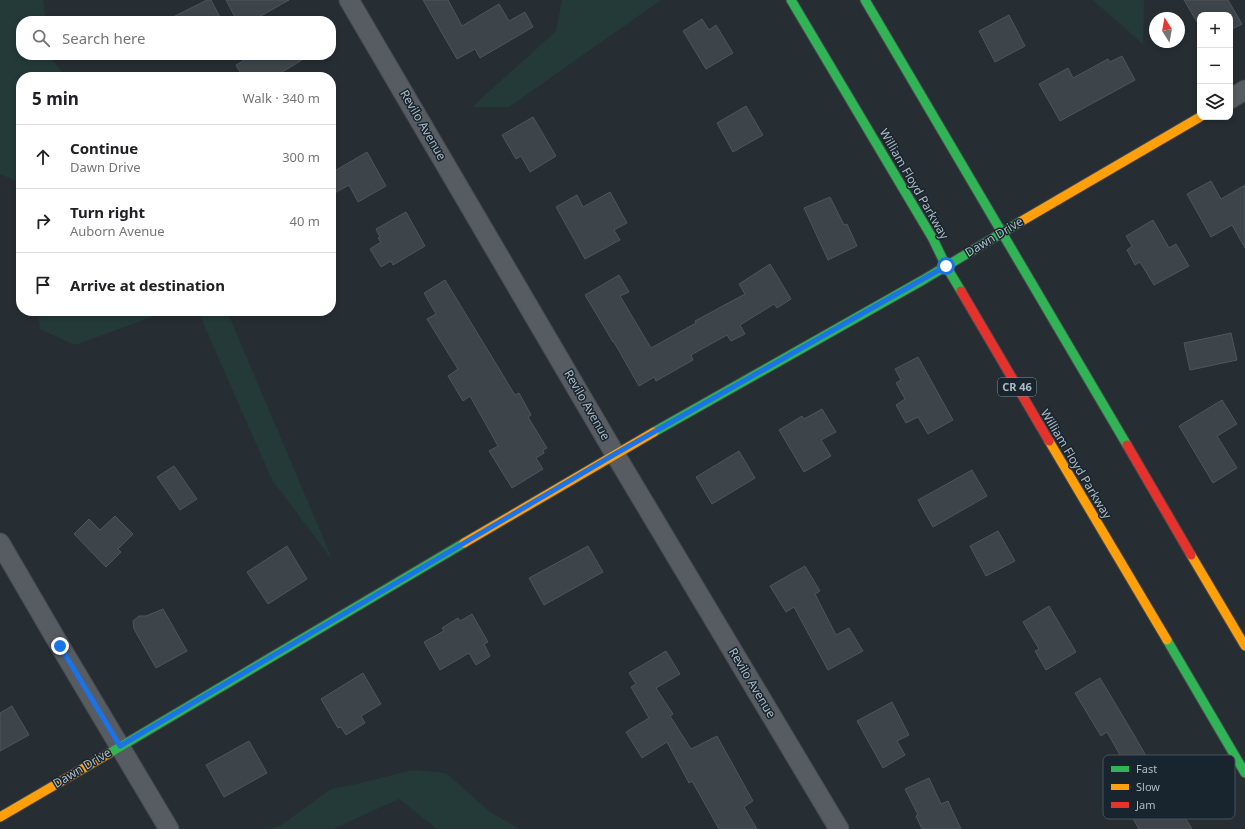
<!DOCTYPE html>
<html lang="en">
<head>
<meta charset="utf-8">
<style>
  :root { --surface:#fff; --page:#f6f6f6; --text:#202124; --muted:#757577; --line:#e0e0e0 }
  body { margin:0; font-family:"Noto Sans",sans-serif; background:var(--page); color:var(--text) }
  .controls { position:absolute; right:12px; top:12px; display:grid; overflow:hidden; border-radius:8px; box-shadow:0 2px 6px #0003 }
  .controls button { width:36px; height:36px; display:grid; place-items:center; padding:0; border:0; border-bottom:1px solid var(--line); background:var(--surface); color:var(--text); font:20px sans-serif }
  .compass { position:absolute; left:1149px; top:12px; width:36px; height:36px; border-radius:50%; background:var(--surface); box-shadow:0 2px 6px #0003; rotate:349deg }
  .stop { position:absolute; width:12px; height:12px; margin:-9px; border:3px solid #1a73e8; border-radius:50%; background:#fff }
  .stop.end { background:#1a73e8; border-color:#fff; box-shadow:0 1px 4px #0008 }
  .list { margin:0; padding:0; list-style:none }
  h2 { display:flex; justify-content:space-between; align-items:center; height:52px; margin:0; padding:0 16px; font-size:17px }
  h2 small { font-size:13px; font-weight:400; color:var(--muted) }
  .list li { display:grid; grid-template-columns:26px 1fr auto; gap:12px; align-items:center; box-sizing:border-box; height:64px; padding:0 16px; border-top:1px solid var(--line) }
  .list b { display:block; font-size:15px; white-space:nowrap }
  .list p { margin:0; font-size:13px; white-space:nowrap; color:var(--muted) }
  .list em { font-size:13px; font-style:normal; color:var(--muted) }
  .icon { flex:none; width:22px; height:22px; fill:none; stroke:currentColor; stroke-width:2; stroke-linecap:round; stroke-linejoin:round }
  .map { position:relative; flex:none; width:1245px; height:829px; overflow:hidden }
  .search { position:absolute; background:var(--surface); box-shadow:0 2px 6px #0003; left:16px; top:16px; width:320px; height:44px; display:flex; align-items:center; gap:10px; box-sizing:border-box; padding:0 14px; border-radius:16px; color:var(--muted); font-size:15px }
  .panel { position:absolute; background:var(--surface); box-shadow:0 2px 6px #0003; left:16px; top:72px; width:320px; height:244px; border-radius:16px }
  .map>svg:first-child { display:block }
</style>
</head>
<body>
<div class="map">
<svg width="1245" height="829" viewBox="0 0 1245 829">
  <rect width="100%" height="100%" fill="#262e33"/>
  <g fill="#233a39">
    <polygon points="0,0 43,0 46,21 21,21 21,55 52,55 53,61 66,77 21,77 21,183 0,174"/>
    <polygon points="562,0 661,0 509,107 472,107 556,31"/>
    <polygon points="1093,0 1144,0 1143,44"/>
    <polygon points="38,311 168,311 75,345 40,329"/>
    <polygon points="198,311 227,311 333,561 272,480"/>
    <polygon points="413,770 446,773 490,812 520,829 437,829 399,799 333,829 265,829 280,826 331,789 361,783"/>
  </g>
  <g fill="#3e454a" stroke="#4d565c">
    <polygon points="207,0 211,0 222,21 165,21"/>
    <polygon points="226,0 289,0 252,21 237,21"/>
    <polygon points="423,0 448,0 462,26 499,4 509,21 525,12 533,27 480,58 475,49 457,59"/>
    <polygon points="1184,0 1228,0 1242,24 1230,30 1230,15 1200,15 1200,27"/>
    <polygon points="1009,15 1025,46 995,62 979,31"/>
    <polygon points="702,19 709,30 716,25 733,53 706,69 683,31"/>
    <polygon points="253,55 310,55 274,77 243,77 236,65"/>
    <polygon points="1122,56 1135,80 1060,121 1039,84 1068,68 1073,78 1108,59 1110,62"/>
    <polygon points="746,106 763,135 733,152 717,123"/>
    <polygon points="533,117 556,156 530,172 521,156 516,159 502,135"/>
    <polygon points="367,152 386,186 358,202 349,185 331,195 331,173"/>
    <polygon points="1211,181 1221,199 1245,185 1245,248 1232,225 1211,237 1187,194"/>
    <polygon points="610,192 627,223 614,230 620,240 585,259 556,207 577,195 583,207"/>
    <polygon points="830,197 844,225 847,224 857,246 828,260 804,208"/>
    <polygon points="406,212 425,246 393,265 391,261 381,267 370,249 381,242 378,238 380,237 376,229"/>
    <polygon points="1153,220 1169,248 1176,244 1189,266 1154,285 1140,262 1135,265 1127,250 1132,246 1126,236"/>
    <polygon points="770,264 791,299 777,308 774,304 740,325 745,334 731,341 727,335 691,355 693,360 656,381 654,377 639,386 614,342 613,342 585,295 619,275 629,292 620,296 651,348 696,323 695,321 745,294 739,284"/>
    <polygon points="445,280 515,395 519,393 531,415 528,417 547,448 543,450 544,453 536,458 543,469 512,488 489,451 498,446 470,396 463,401 448,376 458,369 427,319 436,314 424,293"/>
    <polygon points="1231,333 1237,360 1190,370 1184,343"/>
    <polygon points="918,357 953,420 928,434 918,417 906,423 896,405 905,399 896,383 901,380 895,369"/>
    <polygon points="1222,400 1237,424 1217,436 1237,468 1213,483 1179,426"/>
    <polygon points="822,409 836,432 821,440 831,456 804,472 779,430 802,416 804,419"/>
    <polygon points="739,451 755,478 712,504 696,477"/>
    <polygon points="174,466 197,499 180,510 157,477"/>
    <polygon points="972,470 987,496 933,527 918,500"/>
    <polygon points="115,516 133,534 118,549 121,552 106,567 74,534 89,519 100,530"/>
    <polygon points="998,531 1015,561 986,576 970,546"/>
    <polygon points="287,546 307,579 268,604 247,572"/>
    <polygon points="588,546 603,572 544,605 529,578"/>
    <polygon points="805,566 820,591 815,594 836,635 849,628 863,651 828,670 794,607 786,612 770,586"/>
    <polygon points="1049,606 1076,652 1046,670 1035,651 1039,649 1023,622"/>
    <polygon points="163,609 187,651 156,668 134,629 133,621 139,616 146,616"/>
    <polygon points="472,614 488,642 484,644 490,656 476,665 469,653 440,670 424,642 444,631 442,628 458,618 460,621"/>
    <polygon points="666,651 680,674 656,688 673,714 670,716 691,749 717,736 753,801 744,807 757,829 719,829 692,781 689,783 667,742 642,758 626,732 649,718 631,687 636,684 629,673"/>
    <polygon points="363,673 381,704 361,716 365,723 346,735 341,727 338,728 321,699"/>
    <polygon points="1100,678 1134,735 1172,801 1174,800 1192,829 1139,829 1106,772 1124,762 1107,732 1101,736 1075,693"/>
    <polygon points="892,702 909,735 897,741 905,755 883,768 857,721"/>
    <polygon points="12,706 29,735 0,751 0,713"/>
    <polygon points="249,741 267,773 224,797 206,765"/>
    <polygon points="929,778 941,804 948,801 961,829 922,829 916,816 918,815 905,789"/>
  </g>
  <g fill="none" stroke-linecap="round" stroke-linejoin="round">
    <g stroke="#444a4e" stroke-width="21">
      <g id="street">
        <polyline points="349,0 615,454 839,829"/>
        <polyline points="1230,99 1245,90"/>
        <polyline points="0,543 60,646 169,829"/>
      </g>
    </g>
    <g stroke="#444a4e" stroke-width="11">
      <g id="fast">
        <polyline points="791,0 933,239 946,266 961,291"/>
        <polyline points="865,0 1127,445"/>
        <polyline points="654,432 923,280 1020,222"/>
        <polyline points="1167,640 1245,773"/>
        <polyline points="108,754 464,543"/>
      </g>
    </g>
    <g stroke="#444a4e" stroke-width="11">
      <g id="slow">
        <polyline points="1020,222 1200,117"/>
        <polyline points="1049,441 1167,640"/>
        <polyline points="464,543 654,432"/>
        <polyline points="1191,555 1245,646"/>
        <polyline points="0,817 108,754"/>
      </g>
    </g>
    <g stroke="#444a4e" stroke-width="11">
      <g id="jam">
        <polyline points="961,291 1049,441"/>
        <polyline points="1127,445 1191,555"/>
      </g>
    </g>
    <use href="#street" stroke="#565c62" stroke-width="19"/>
    <use href="#fast" stroke="#30b455" stroke-width="9"/>
    <use href="#slow" stroke="#ff9f0a" stroke-width="9"/>
    <use href="#jam" stroke="#e5322d" stroke-width="9"/>
  </g>
  <g fill="none" stroke-linecap="round" stroke-linejoin="round">
    <polyline stroke="#1a73e8" stroke-width="5" points="60,646 120,746 615,454 946,266"/>
  </g>
  <g text-anchor="middle" stroke-width="3" stroke-linejoin="round" paint-order="stroke">
    <rect fill="#19252e" stroke="#818e98" stroke-width="1" x="998" y="378" width="38" height="18" rx="3"/>
    <g font-size="11" font-weight="bold" fill="#aebbc6">
      <text x="1017" y="391">CR 46</text>
    </g>
    <g font-size="12" fill="#aebbc6" stroke="#19252e">
      <text transform="translate(423 125) rotate(60)" y="4">Revilo Avenue</text>
      <text transform="translate(914 184) rotate(60)" y="4">William Floyd Parkway</text>
      <text transform="translate(994 237) rotate(-31)" y="4">Dawn Drive</text>
      <text transform="translate(587 405) rotate(60)" y="4">Revilo Avenue</text>
      <text transform="translate(1076 464) rotate(59)" y="4">William Floyd Parkway</text>
      <text transform="translate(752 683) rotate(59)" y="4">Revilo Avenue</text>
      <text transform="translate(82 768) rotate(-31)" y="4">Dawn Drive</text>
    </g>
  </g>
  <rect x="1103" y="755" width="132" height="64" rx="6" fill="#19252e" stroke="#46525c" stroke-width="1"/>
  <rect x="1111" y="766" width="18" height="6" fill="#30b455"/>
  <rect x="1111" y="784" width="18" height="6" fill="#ff9f0a"/>
  <rect x="1111" y="802" width="18" height="6" fill="#e5322d"/>
  <g font-size="11" fill="#aebbc6">
    <text x="1136" y="773">Fast</text>
    <text x="1136" y="791">Slow</text>
    <text x="1136" y="809">Jam</text>
  </g>
</svg>
<div class="controls">
<button>+</button>
<button>−</button>
<button><svg class="icon" aria-label="layers" viewBox="0 0 24 24"><path d="M12 4l9 5-9 5-9-5zM3 14l9 5 9-5"/></svg></button>
</div>
<svg class="compass" viewBox="-18 -18 36 36"><path d="M0-13l5 13h-10z" fill="#e53935"/><path d="M0 13l5-13h-10z" fill="#757577"/></svg>
<div class="stop" style="left:946px;top:266px"></div>
<div class="stop end" style="left:60px;top:646px"></div>
<div class="search"><svg class="icon" aria-label="search" viewBox="0 0 24 24"><circle cx="10" cy="10" r="6"/><path d="M15 15l6 6"/></svg>Search here</div>
<section class="panel">
<h2>5 min<small>Walk · 340 m</small></h2>
<ul class="list">
<li><svg class="icon" aria-label="ahead" viewBox="0 0 24 24"><path d="M12 20V5M6 11l6-6 6 6"/></svg><div><b>Continue</b><p>Dawn Drive</p></div><em>300 m</em></li>
<li><svg class="icon" aria-label="right" viewBox="0 0 24 24"><path d="M7 20v-9h11M14 6l5 5-5 5"/></svg><div><b>Turn right</b><p>Auborn Avenue</p></div><em>40 m</em></li>
<li><svg class="icon" aria-label="arrive" viewBox="0 0 24 24"><path d="M6 21V4h12l-3 4 3 4H6"/></svg><div><b>Arrive at destination</b></div></li>
</ul>
</section>
</div>
</body>
</html>
